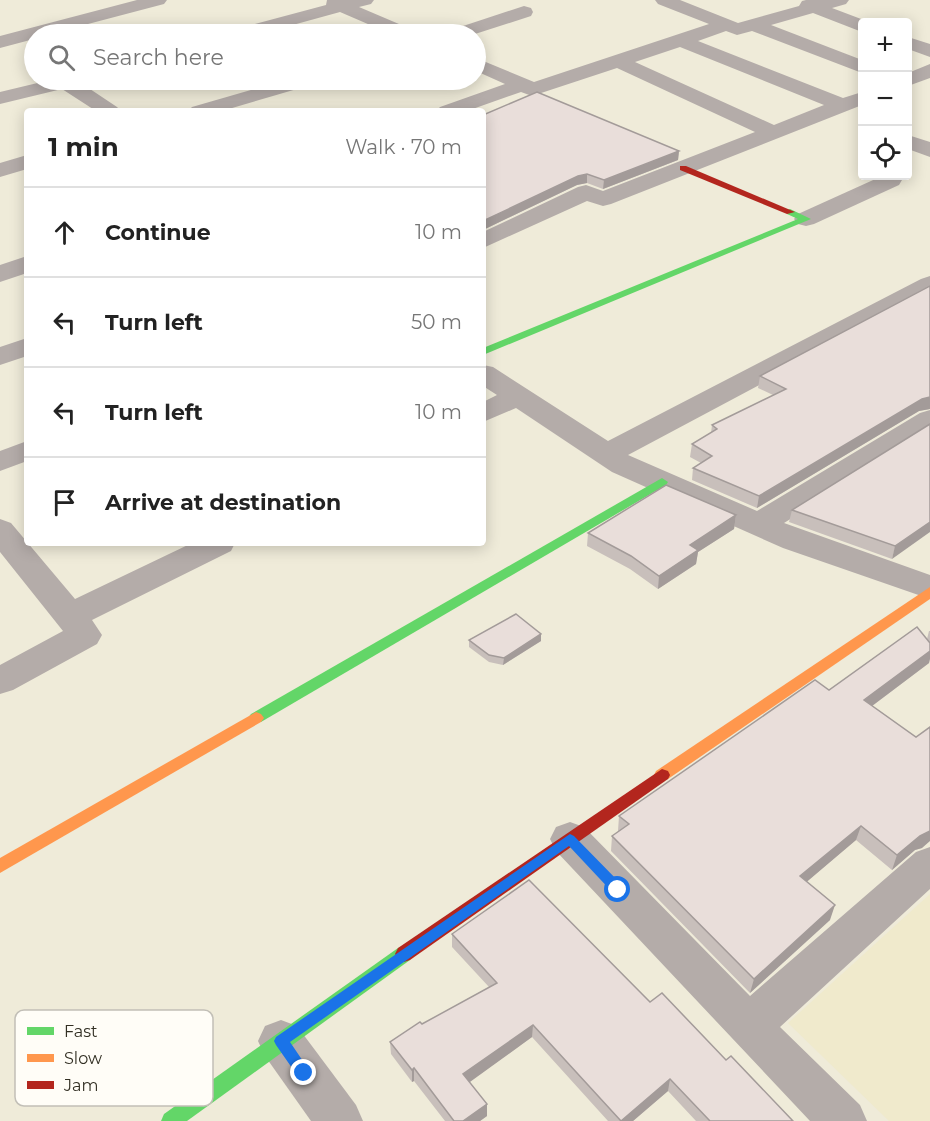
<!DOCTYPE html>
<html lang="en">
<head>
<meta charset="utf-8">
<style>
  :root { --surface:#fff; --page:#f6f6f6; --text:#222; --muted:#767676; --line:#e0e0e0 }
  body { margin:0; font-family:Montserrat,sans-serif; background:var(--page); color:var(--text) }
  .controls { position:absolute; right:18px; top:18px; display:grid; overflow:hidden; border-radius:6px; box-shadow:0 3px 15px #0003 }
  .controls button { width:54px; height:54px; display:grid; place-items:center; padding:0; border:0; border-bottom:2px solid var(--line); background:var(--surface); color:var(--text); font:30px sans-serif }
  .stop { position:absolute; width:18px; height:18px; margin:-14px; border:4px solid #1a73e8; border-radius:50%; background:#fff }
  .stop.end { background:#1a73e8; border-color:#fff; box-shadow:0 2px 6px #0008 }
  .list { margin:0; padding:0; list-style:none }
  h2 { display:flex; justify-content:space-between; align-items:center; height:78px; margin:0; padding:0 24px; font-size:26px }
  h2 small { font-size:20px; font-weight:400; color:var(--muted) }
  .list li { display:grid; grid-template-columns:39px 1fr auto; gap:18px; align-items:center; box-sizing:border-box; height:90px; padding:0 24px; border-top:2px solid var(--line) }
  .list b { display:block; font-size:22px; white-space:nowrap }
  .list em { font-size:20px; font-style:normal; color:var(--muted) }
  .icon { flex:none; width:33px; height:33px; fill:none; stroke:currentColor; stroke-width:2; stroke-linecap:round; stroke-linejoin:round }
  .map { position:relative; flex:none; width:930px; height:1121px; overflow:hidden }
  .search { position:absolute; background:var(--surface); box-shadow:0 3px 15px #0003; left:24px; top:24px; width:462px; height:66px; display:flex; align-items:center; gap:15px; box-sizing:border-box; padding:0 21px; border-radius:33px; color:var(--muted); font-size:22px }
  .panel { position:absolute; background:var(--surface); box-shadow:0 3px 15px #0003; left:24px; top:108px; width:462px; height:438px; border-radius:6px }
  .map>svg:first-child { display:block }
</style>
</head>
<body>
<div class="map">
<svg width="930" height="1121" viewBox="0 0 930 1121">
  <rect width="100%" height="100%" fill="#efebd9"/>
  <polygon fill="#f0eacc" points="930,894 930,1121 889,1121 788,1023"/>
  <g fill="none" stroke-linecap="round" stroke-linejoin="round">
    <g fill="#b4aca9" fill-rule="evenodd">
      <polygon points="137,0 167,0 164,4 50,34 34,34 34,39 0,48 0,36"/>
      <polygon points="327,0 374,0 371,4 359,7 413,30 416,34 391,34 340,12 260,34 230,34 233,30 326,5"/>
      <path d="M655,0H680L738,23L799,6L802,1L806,0H849L846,4L832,8L869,22H862V32L813,13L771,25L862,60V73L752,31L737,35L726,31L698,41L843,98L862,92V105L611,204L603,206L587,201L483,248V232L578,187L586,185L603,191L755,132L617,68L532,96L521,92L467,111H436L440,107L505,84L476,71V58L534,82L709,24L658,4ZM680,47L824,105L774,125L635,62Z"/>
      <polygon points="524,6 531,8 533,12 531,16 475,34 448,34 451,30"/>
      <polygon points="908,37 930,44 930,57 908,49"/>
      <polygon points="930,64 930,78 908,86 908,73"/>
      <polygon points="50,80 83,80 81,83 117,107 121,111 96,111 62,89 0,104 0,92"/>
      <polygon points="286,80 317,80 314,84 222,111 188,111 192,107"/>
      <polygon points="908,135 930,142 930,157 908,149"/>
      <polygon points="27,155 27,169 0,177 0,163"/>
      <polygon points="882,176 899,176 902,180 899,185 814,224 806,226 798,224 794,219 798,214"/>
      <polygon points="27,256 27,273 0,282 0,265"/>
      <polygon points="930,276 930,294 628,455 757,511 920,413 930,410 930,432 784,523 930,575 930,599 783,548 612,472 516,408 483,422 483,402 497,395 483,386 483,365 493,367 608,441 921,279"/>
      <polygon points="27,338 27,356 0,365 0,347"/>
      <polygon points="27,441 27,461 0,471 0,451"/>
      <polygon points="0,519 11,523 75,599 192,543 235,543 231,551 92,620 102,635 97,644 13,690 0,694 0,665 63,631 0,552"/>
      <polygon points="570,822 584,827 750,996 916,852 930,847 930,889 780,1027 860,1105 867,1121 810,1121 556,851 550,839 556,827"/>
      <polygon points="281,1020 297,1026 356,1105 363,1121 311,1121 265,1056 258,1041 265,1026"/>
    </g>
    <g fill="#63d668" fill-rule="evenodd">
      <polygon points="790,209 811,219 483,355 483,348 798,219 787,214 787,210"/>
      <polygon points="662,478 668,482 666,485 261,722 251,722 248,718 251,714"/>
      <polygon points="404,946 410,948 413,954 410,960 187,1121 161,1121 164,1114 398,948"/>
    </g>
    <g fill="#ff974d" fill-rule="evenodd">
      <polygon points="930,587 930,599 668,779 662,781 656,779 654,775 656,771"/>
      <polygon points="256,712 261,714 264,718 261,722 0,873 0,858"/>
    </g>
    <g fill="#b3261e" fill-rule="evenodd">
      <polygon points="680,166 686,166 795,212 787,214 680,170"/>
      <polygon points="662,769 668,771 670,775 668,779 410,960 404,962 398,960 395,954 398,948"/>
    </g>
  </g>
  <g fill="#c8bfbb">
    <polygon points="483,115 679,151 678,160 603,189 587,183 577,185 483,230"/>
    <polygon points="930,286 930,409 919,411 757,508 692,480 693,468 701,463 690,457 692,444 711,433 712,425 773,395 758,388 760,376"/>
    <polygon points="930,424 892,559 789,522 792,510"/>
    <polygon points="736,515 734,529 698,552 696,564 658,589 630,569 587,546 588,533"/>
    <polygon points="929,631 930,631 930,651 929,663 872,706 922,848 915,850 892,870 856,840 806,882 830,920 750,993 611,851 612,836 619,832 618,831 619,816 829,690 927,639"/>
    <polygon points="541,634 541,641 503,665 489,662 469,647 469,640"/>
    <polygon points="452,934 650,1002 726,1060 793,1121 696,1121 668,1091 633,1121 608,1121 532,1037 469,1082 487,1104 487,1116 480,1121 445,1121 414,1081 412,1082 391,1054 390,1042 489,987 452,947"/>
  </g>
  <g fill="#a39b99">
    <polygon points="679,151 678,160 603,189 604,180"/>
    <polygon points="587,174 587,183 577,185 483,230 483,221 578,176"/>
    <polygon points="930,397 930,409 919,411 757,508 759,496 922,399"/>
    <polygon points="736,515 734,529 698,552 696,564 658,589 659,576 690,545"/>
    <polygon points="930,522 930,532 892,559 895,546"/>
    <polygon points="541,634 541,641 503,665 504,658"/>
    <polygon points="930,651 930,659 929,663 860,715 864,700"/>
    <polygon points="861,826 856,840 796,891 800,876"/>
    <polygon points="930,831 930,841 922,848 915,850 892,870 897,855 920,836"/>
    <polygon points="835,905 830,920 750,993 754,979"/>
    <polygon points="533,1025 532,1037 463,1087 463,1074"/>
    <polygon points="414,1068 414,1081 412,1082 412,1070"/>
    <polygon points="670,1079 668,1091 633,1121 621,1121"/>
    <polygon points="487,1104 487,1116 480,1121 463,1121"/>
  </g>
  <g fill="#e9deda" stroke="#a39b99" stroke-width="1.5">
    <polygon points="537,92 679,151 604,180 587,174 578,176 483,221 483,115"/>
    <polygon points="930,286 930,397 922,399 759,496 693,468 712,456 692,444 717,429 712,425 786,389 760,376"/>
    <polygon points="930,424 930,522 895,546 792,510"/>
    <polygon points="666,485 736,515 690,545 698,550 659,576 631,556 588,533"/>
    <polygon points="516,614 541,634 504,658 489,655 469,640"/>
    <polygon points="917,627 930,643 930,651 864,700 916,737 930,727 930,831 920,836 897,855 861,826 800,876 835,905 754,979 612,836 629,824 619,816 815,680 829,690"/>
    <polygon points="529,880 650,1002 662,993 726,1060 731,1056 793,1121 710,1121 670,1079 621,1121 533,1025 463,1074 487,1104 463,1121 454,1121 414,1068 412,1070 390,1042 420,1022 422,1024 497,983 452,934"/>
  </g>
  <polygon fill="#1a73e8" points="570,834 574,836 623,886 624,890 623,894 614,894 569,846 290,1042 311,1073 309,1078 304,1079 299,1078 276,1045 274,1041 276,1037"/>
  <rect x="15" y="1010" width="198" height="96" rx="9" fill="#fffdf7" stroke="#c2bfb7" stroke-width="1.5"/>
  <rect x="27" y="1027" width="27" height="8" fill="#63d668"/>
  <rect x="27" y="1054" width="27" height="8" fill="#ff974d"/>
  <rect x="27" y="1081" width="27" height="8" fill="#b3261e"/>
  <g font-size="16" fill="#322f23">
    <text x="64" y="1037">Fast</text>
    <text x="64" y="1064">Slow</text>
    <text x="64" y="1091">Jam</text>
  </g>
</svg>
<div class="controls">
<button>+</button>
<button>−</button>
<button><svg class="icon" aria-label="locate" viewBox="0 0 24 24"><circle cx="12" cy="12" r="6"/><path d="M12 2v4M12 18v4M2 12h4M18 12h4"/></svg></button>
</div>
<div class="stop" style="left:618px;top:890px"></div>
<div class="stop end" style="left:304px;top:1073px"></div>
<div class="search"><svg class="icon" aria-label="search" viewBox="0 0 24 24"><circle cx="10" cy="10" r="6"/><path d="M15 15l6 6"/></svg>Search here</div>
<section class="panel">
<h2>1 min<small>Walk · 70 m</small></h2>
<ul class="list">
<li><svg class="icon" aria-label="ahead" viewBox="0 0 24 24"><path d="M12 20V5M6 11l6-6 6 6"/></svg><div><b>Continue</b></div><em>10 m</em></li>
<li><svg class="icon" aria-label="left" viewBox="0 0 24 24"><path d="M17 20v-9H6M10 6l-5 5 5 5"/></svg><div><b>Turn left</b></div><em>50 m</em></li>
<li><svg class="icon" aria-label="left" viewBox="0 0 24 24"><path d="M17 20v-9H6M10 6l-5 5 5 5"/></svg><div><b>Turn left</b></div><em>10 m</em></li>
<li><svg class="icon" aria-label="arrive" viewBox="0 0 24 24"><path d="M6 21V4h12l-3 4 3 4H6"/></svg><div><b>Arrive at destination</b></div></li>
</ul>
</section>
</div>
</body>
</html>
